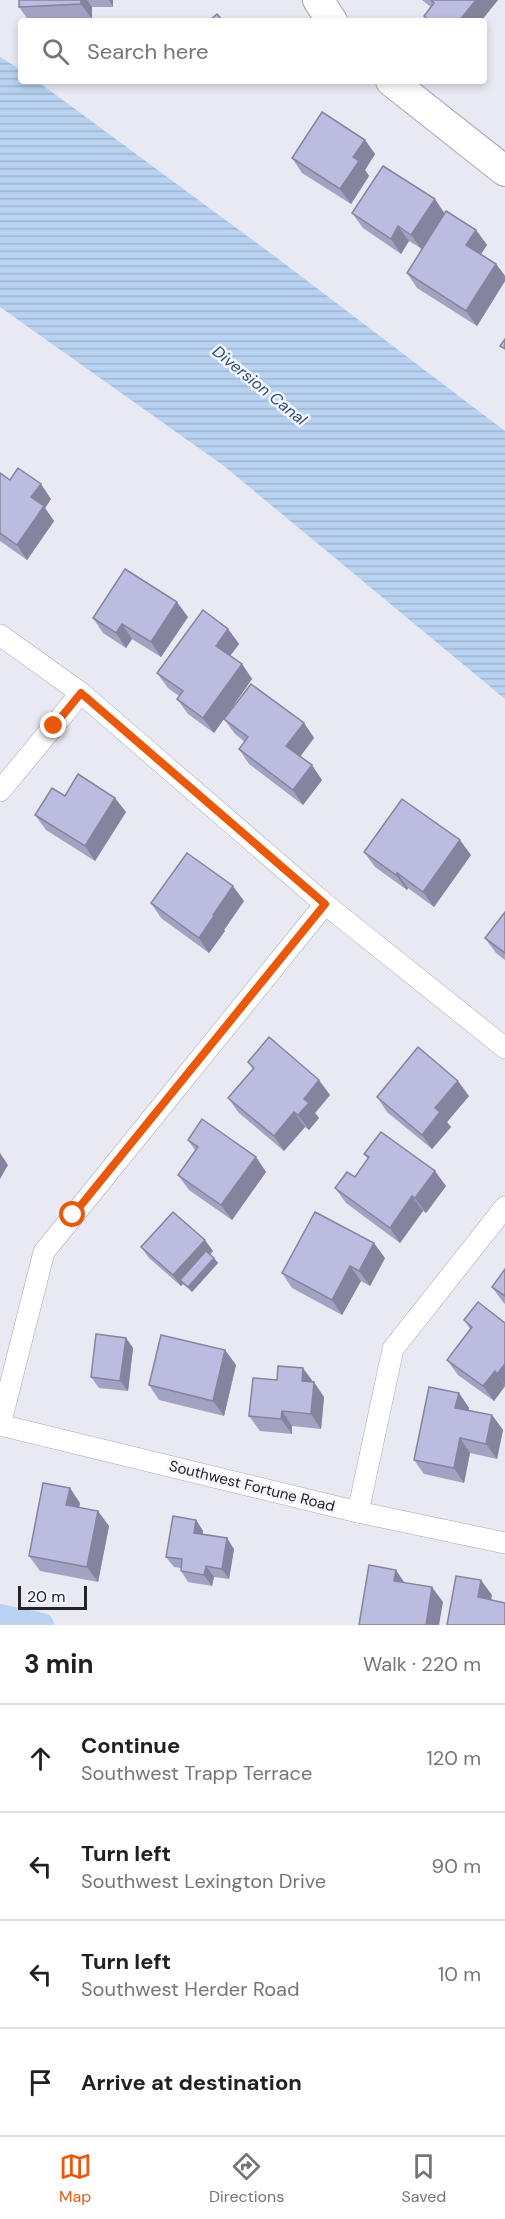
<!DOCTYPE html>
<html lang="en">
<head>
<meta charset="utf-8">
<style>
  :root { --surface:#fff; --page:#f2f2f2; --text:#202124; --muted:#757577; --line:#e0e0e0; --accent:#ea580c }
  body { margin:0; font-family:"DM Sans",sans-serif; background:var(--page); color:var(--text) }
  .scale { position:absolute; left:18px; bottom:15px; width:69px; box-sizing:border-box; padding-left:6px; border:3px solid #242428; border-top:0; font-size:16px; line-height:21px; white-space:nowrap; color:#242428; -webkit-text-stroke:4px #f6f6fe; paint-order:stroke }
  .stop { position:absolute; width:18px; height:18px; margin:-14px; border:4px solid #ea580c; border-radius:50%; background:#fff }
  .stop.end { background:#ea580c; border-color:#fff; box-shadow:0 2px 6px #0008 }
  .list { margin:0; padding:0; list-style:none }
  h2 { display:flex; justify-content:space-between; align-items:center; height:78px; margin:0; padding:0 24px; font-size:26px }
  h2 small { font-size:20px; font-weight:400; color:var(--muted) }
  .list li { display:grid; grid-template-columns:39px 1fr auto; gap:18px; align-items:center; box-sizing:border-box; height:108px; padding:0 24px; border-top:2px solid var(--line) }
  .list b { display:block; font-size:22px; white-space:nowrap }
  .list p { margin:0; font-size:20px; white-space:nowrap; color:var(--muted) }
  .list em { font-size:20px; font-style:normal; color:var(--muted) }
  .icon { flex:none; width:33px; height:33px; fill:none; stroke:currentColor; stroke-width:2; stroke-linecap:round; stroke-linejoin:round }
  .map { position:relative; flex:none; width:505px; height:1625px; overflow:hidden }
  .search { position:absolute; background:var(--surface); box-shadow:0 3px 9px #0003; left:18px; right:18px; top:18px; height:66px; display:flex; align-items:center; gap:15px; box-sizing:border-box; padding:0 21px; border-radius:6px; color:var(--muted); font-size:22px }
  .sheet { height:510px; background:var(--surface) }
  nav { display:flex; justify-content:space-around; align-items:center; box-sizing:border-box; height:84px; border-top:2px solid var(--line); background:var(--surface); font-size:16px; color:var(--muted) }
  nav a { display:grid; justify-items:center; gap:3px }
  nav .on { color:var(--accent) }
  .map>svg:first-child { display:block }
</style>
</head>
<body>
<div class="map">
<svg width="505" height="1625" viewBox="0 0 505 1625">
  <defs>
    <pattern id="water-rules" width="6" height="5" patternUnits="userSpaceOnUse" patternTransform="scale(1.5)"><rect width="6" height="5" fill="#b9d2f1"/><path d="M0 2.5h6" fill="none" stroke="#9fb4cf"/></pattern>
  </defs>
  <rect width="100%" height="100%" fill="#e8e9f3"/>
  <polygon fill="url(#water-rules)" points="0,57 21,70 21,81 37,81 273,255 505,431 505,699 224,466 0,307"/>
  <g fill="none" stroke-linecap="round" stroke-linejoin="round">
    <polyline stroke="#b9d2f1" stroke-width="24" points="0,1616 42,1625"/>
    <g stroke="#a7a7b1" stroke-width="22">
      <g id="street">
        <polyline points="0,635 81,693 325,904 505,1048"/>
        <polyline points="0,791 81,693"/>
        <polyline points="0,1425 44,1252 325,904"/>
        <polyline points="0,1425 358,1512 505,1543"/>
        <polyline points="358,1512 393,1349 505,1207"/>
      </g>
    </g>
    <g stroke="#a7a7b1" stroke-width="32">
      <g id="secondary">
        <polyline points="318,0 332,21"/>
        <polyline points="391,81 505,171"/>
      </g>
    </g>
    <use href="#street" stroke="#fff" stroke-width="21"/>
    <use href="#secondary" stroke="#fff" stroke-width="30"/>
  </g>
  <g fill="#a2a2c2">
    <polygon points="19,0 113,0 113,7 92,7 92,19 29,21 19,7"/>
    <polygon points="422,0 498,0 481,21 428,21 424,16 431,7"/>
    <polygon points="365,140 375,154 365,170 369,176 351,204 302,173 292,158"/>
    <polygon points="352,213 445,214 476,230 487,245 481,254 496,264 505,276 505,281 477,326 417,288 407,273 422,249 409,241 401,254 363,228"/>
    <polygon points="0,473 10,480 51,499 45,508 54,521 27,560 0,541"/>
    <polygon points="188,617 161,657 132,639 126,648 103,633 93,618"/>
    <polygon points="228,629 239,644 230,656 242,664 252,679 214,733 188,714 177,699 179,696 168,688 157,673"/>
    <polygon points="224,719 304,723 314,738 300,756 322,780 303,805 249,764 239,749 245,742 235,734"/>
    <polygon points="65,796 126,812 95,861 46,830 35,815"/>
    <polygon points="364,852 471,855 434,907 408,888 407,890 375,867"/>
    <polygon points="244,901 224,930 225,931 209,953 161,918 151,903"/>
    <polygon points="505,912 505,960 496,953 485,938"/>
    <polygon points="248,1062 330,1095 315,1113 319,1118 309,1130 305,1127 284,1151 239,1113 228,1098 253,1069"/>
    <polygon points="469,1096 447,1122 451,1127 432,1149 387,1112 377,1097"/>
    <polygon points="188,1140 256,1157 266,1172 232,1220 189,1190 178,1175 195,1150"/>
    <polygon points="364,1154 446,1186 426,1213 423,1211 400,1243 346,1203 335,1188 355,1177 368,1159"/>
    <polygon points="141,1247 213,1251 210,1254 218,1263 192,1292 183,1284 181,1286 149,1258"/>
    <polygon points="385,1258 370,1286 361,1281 342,1315 292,1288 282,1273"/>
    <polygon points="505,1269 505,1304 503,1302 492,1287"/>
    <polygon points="464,1320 505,1323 505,1386 494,1401 458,1375 447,1360 470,1329"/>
    <polygon points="126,1338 133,1348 128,1391 99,1388 91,1377"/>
    <polygon points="225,1350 236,1365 224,1416 159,1400 149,1385"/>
    <polygon points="277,1380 312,1382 324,1397 321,1429 292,1426 292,1434 260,1431 249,1416"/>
    <polygon points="459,1393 469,1408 469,1410 492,1415 503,1430 497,1459 470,1453 464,1483 424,1474 414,1460"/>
    <polygon points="80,1503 79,1507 109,1526 98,1582 40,1571 29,1556"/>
    <polygon points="196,1520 203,1531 203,1534 234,1549 229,1579 214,1577 212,1586 188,1582 181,1571 181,1568 174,1567 166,1557"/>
  </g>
  <g fill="#84849e">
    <polygon points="81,0 87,0 92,7 92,19 81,4"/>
    <polygon points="109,0 113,0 113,7"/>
    <polygon points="476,0 498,0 481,21 459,21"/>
    <polygon points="365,140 375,154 365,170 369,176 351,204 340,189 353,157"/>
    <polygon points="435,199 445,214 422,250 411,235"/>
    <polygon points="398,226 409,241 401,254 391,239"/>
    <polygon points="476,230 487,245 477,260 466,245"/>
    <polygon points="496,264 505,276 505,281 477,326 466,311"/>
    <polygon points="41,484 51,499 45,508 54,521 27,560 17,545 31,497"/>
    <polygon points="177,602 188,617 161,657 151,642"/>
    <polygon points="122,624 132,639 126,648 116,633"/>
    <polygon points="228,629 239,644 226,661 216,646"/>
    <polygon points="242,664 252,679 214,733 203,718"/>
    <polygon points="304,723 314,738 297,761 286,746"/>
    <polygon points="312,765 322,780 303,805 293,790"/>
    <polygon points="115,798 126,812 95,861 85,846"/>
    <polygon points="460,840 471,855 434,907 423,892"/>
    <polygon points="397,873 408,888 407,890 396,875"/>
    <polygon points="233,886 244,901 224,930 225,931 209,953 199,938 213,915"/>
    <polygon points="319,1080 330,1095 315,1113 319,1118 309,1130 298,1115 304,1099"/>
    <polygon points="458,1081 469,1096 447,1122 451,1127 432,1149 422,1135 435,1108"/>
    <polygon points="294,1112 305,1127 284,1151 274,1136"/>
    <polygon points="0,1153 8,1165 0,1179"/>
    <polygon points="256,1157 266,1172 232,1220 221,1205"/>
    <polygon points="435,1171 446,1186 426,1213 415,1198"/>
    <polygon points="412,1196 423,1211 400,1243 390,1228"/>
    <polygon points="205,1240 213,1251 184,1283 180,1280 183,1284 181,1286 173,1275"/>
    <polygon points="374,1243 385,1258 370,1286 359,1271"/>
    <polygon points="214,1258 218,1263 192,1292 188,1287"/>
    <polygon points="350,1266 361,1281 342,1315 332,1300"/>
    <polygon points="126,1338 133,1348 128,1391 120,1381"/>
    <polygon points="225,1350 236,1365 224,1416 213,1401"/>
    <polygon points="505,1364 505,1385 497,1374"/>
    <polygon points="303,1368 314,1383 302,1381"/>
    <polygon points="495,1371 505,1386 494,1401 483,1386"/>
    <polygon points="314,1382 324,1397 321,1429 311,1414"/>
    <polygon points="459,1393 469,1408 466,1423 455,1408"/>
    <polygon points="282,1411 292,1426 292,1434 281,1419"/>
    <polygon points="492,1415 503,1430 497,1459 486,1444"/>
    <polygon points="460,1438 470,1453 464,1483 454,1468"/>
    <polygon points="70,1488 80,1503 77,1520 66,1505"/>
    <polygon points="98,1511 109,1526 98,1582 87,1567"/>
    <polygon points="196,1520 203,1531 201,1543 194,1533"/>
    <polygon points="227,1538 234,1549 229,1579 222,1569"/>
    <polygon points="206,1566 214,1577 212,1586 204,1575"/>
    <polygon points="396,1570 406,1585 394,1581"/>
    <polygon points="481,1580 492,1595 489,1612 478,1597"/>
    <polygon points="432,1587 443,1602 439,1625 426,1625"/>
  </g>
  <g fill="#bcbce1" stroke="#84849e" stroke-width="1.5">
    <polygon points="19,0 81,0 81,4 19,7"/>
    <polygon points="431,0 476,0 459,21 431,21 424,16 434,3"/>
    <polygon points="217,14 223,21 209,21"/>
    <polygon points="322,112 365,140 353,157 359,161 340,189 292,158"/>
    <polygon points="383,166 435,199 411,235 398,226 391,239 352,213"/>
    <polygon points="446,211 476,230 466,245 496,264 466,311 407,273"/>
    <polygon points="505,339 505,349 500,346"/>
    <polygon points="18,468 41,484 31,497 44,506 17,545 0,533 0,473 10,480"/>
    <polygon points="125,569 177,602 151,642 122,624 116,633 93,618"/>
    <polygon points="203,610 228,629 216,646 242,664 203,718 177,699 183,691 157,673"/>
    <polygon points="251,684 304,723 286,746 312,765 293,790 239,749 248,737 224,719"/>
    <polygon points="78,774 115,798 85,846 35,815 52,788 65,796"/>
    <polygon points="402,799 460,840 423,892 397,873 396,875 364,852"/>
    <polygon points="187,853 233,886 213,915 214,916 199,938 151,903"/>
    <polygon points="505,912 505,953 485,938"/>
    <polygon points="269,1037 319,1080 304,1099 309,1103 298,1115 294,1112 274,1136 228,1098 254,1068 248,1062"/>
    <polygon points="418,1047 458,1081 435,1108 440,1112 422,1135 377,1097"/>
    <polygon points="202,1119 256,1157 221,1205 178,1175 198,1147 188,1140"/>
    <polygon points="381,1132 435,1171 415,1198 412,1196 390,1228 335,1188 347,1172 355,1177 369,1157 364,1154"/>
    <polygon points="173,1212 205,1240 173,1275 141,1247"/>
    <polygon points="315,1212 374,1243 359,1271 350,1266 332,1300 282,1273"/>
    <polygon points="206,1251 214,1258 188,1287 180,1280"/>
    <polygon points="505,1269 505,1296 492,1287"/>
    <polygon points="478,1302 505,1323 505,1364 497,1374 495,1371 483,1386 447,1360 472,1327 464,1320"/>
    <polygon points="96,1334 126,1338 120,1381 91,1377"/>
    <polygon points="161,1335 225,1350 213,1401 149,1385"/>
    <polygon points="278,1366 303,1368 302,1381 314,1382 311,1414 282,1411 281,1419 249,1416 253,1378 277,1380"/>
    <polygon points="429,1387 459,1393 455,1408 492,1415 486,1444 460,1438 454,1468 414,1460"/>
    <polygon points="43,1483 70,1488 66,1505 98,1511 87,1567 29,1556"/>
    <polygon points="173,1516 196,1520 194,1533 227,1538 222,1569 206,1566 204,1575 181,1571 182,1559 166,1557"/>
    <polygon points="369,1565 396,1570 394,1581 432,1587 426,1625 359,1625"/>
    <polygon points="456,1576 481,1580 478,1597 505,1603 505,1625 447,1625"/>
  </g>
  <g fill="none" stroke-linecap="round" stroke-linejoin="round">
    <polyline stroke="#ea580c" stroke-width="8" points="54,726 81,693 325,904 73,1215"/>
  </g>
  <g text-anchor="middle" stroke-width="5" stroke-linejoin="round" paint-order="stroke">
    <g font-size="15" fill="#242428" stroke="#f6f6fe">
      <text transform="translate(252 1486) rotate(14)" y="5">Southwest Fortune Road</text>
    </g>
    <g font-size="16" font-style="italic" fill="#2d507a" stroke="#f6f6fe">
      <text transform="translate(260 385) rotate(39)" y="6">Diversion Canal</text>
    </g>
  </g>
</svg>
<div class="scale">20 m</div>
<div class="stop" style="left:73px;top:1215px"></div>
<div class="stop end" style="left:54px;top:726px"></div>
<div class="search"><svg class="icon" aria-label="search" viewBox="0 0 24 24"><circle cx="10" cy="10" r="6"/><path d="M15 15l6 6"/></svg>Search here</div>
</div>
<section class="sheet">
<h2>3 min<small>Walk · 220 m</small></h2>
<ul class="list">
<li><svg class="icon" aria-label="ahead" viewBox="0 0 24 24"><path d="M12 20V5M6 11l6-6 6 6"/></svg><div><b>Continue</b><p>Southwest Trapp Terrace</p></div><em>120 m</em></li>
<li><svg class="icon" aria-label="left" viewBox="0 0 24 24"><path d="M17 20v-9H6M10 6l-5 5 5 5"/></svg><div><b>Turn left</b><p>Southwest Lexington Drive</p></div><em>90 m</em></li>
<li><svg class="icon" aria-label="left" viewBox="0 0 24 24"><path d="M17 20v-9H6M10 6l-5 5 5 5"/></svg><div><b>Turn left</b><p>Southwest Herder Road</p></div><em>10 m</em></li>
<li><svg class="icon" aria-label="arrive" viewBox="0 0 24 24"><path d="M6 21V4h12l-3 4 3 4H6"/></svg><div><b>Arrive at destination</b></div></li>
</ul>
</section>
<nav>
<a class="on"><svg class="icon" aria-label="map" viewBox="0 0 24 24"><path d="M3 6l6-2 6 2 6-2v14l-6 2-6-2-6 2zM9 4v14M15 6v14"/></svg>Map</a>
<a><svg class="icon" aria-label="directions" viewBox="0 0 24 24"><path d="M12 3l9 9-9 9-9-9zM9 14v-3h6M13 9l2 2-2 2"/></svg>Directions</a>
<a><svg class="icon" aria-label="saved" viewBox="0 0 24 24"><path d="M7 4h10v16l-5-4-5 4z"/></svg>Saved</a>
</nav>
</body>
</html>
